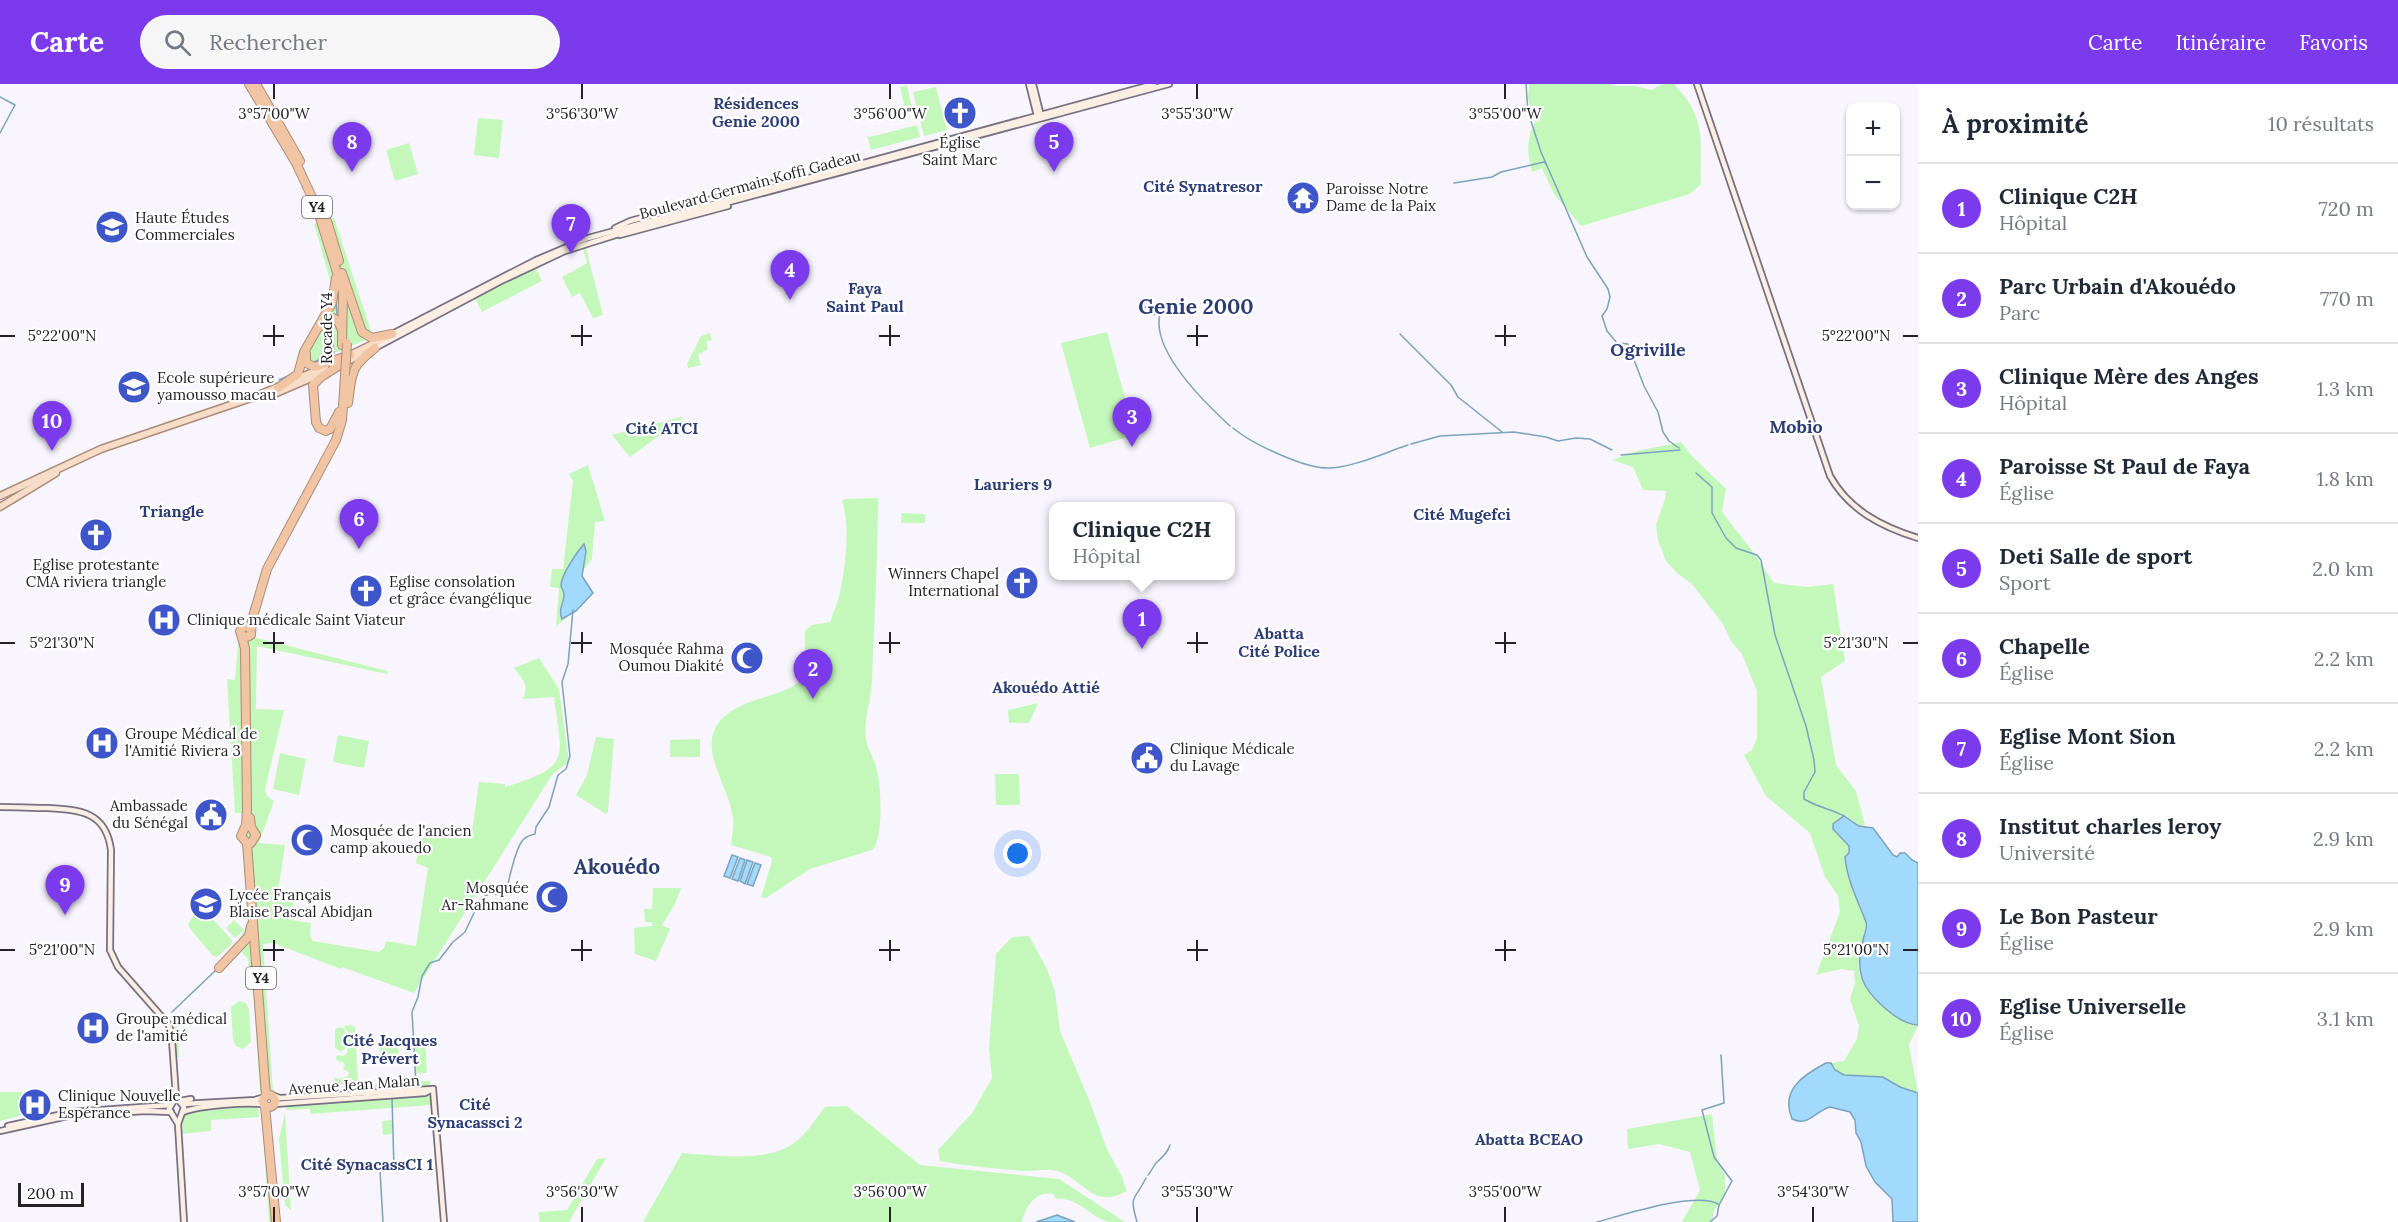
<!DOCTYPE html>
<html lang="fr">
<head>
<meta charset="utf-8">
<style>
  :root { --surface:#fff; --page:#f6f6f7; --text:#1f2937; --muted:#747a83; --line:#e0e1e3; --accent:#7c3aed }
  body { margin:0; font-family:Lora,serif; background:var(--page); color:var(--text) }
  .controls { position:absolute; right:18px; top:18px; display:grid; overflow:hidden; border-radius:12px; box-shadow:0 2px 4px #0004 }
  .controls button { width:54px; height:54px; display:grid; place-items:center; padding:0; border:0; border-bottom:2px solid var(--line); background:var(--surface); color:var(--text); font:30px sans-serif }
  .scale { position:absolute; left:18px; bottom:15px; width:66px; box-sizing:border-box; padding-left:6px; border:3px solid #242129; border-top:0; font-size:16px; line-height:21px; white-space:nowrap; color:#242129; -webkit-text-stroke:4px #fff; paint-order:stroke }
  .you { position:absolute; left:1018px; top:770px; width:21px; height:21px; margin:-15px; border:4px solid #fff; border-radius:50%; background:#1a73e8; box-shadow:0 0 0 9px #1a73e833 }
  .badge { display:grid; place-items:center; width:39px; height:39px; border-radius:50%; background:var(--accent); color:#fff; font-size:20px; font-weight:700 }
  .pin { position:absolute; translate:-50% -50px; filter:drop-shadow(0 2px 3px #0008) }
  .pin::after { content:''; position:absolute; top:32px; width:21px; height:18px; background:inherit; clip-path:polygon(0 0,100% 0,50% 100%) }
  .popup { position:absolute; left:1049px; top:418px; width:186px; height:78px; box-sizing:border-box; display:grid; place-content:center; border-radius:12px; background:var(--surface); filter:drop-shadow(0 2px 4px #0005); font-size:20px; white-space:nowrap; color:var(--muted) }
  .popup b { font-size:22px; color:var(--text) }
  .popup::after { content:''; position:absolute; left:50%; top:100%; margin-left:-12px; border:12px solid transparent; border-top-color:var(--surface) }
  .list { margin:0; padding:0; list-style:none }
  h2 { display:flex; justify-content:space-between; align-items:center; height:78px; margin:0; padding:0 24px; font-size:26px }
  h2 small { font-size:20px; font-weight:400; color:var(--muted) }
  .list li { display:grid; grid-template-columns:39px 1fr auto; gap:18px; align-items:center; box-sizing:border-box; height:90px; padding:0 24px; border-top:2px solid var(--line) }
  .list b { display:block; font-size:22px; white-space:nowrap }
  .list p { margin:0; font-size:20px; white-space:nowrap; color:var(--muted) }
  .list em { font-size:20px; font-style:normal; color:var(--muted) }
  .icon { flex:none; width:33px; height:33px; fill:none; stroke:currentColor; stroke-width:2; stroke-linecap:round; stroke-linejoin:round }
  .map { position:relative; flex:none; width:1918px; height:1138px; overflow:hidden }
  header { display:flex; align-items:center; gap:36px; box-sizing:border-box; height:84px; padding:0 30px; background:var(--accent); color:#fff }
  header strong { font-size:28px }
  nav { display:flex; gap:33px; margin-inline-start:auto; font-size:21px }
  .search { width:420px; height:54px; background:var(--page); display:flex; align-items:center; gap:15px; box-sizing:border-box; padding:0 21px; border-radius:33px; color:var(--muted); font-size:22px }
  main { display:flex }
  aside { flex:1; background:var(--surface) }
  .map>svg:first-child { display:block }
</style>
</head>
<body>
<header>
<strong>Carte</strong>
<div class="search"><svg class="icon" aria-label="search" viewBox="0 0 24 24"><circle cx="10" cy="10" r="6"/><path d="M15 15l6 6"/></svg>Rechercher</div>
<nav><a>Carte</a><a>Itinéraire</a><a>Favoris</a></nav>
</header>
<main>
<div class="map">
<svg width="1918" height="1138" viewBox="0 0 1918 1138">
  <rect width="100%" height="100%" fill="#f8f5fe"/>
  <g fill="#c4f8bb">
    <path d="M1529,0H1609L1615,2H1635L1652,6L1662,0H1674C1707,35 1700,55 1701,100L1690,110L1581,142L1554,110L1542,84L1532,88C1527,69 1526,55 1535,38L1528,15Z"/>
    <polygon points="907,2 912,23 905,24 900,3"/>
    <polygon points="936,3 947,46 924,52 913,8"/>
    <polygon points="478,34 503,36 499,74 474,71"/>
    <polygon points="917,41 920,53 871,66 867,51 870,53"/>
    <polygon points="409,59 418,90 395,97 386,66"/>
    <polygon points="334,134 373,253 310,279 306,268 331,224 332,203 314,140"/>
    <polygon points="660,139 662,143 586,164 603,231 593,234 580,209 572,213 562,193 587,179 582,161"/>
    <polygon points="535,183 542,197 482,228 474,213"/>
    <polygon points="1107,248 1135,351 1090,364 1061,259"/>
    <polygon points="710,249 712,256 706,258 708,265 698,271 701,281 688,284 687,280 701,252"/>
    <polygon points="681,333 683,334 630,373 612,351"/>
    <polygon points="1681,358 1691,371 1726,405 1722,428 1751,465 1774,499 1807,503 1833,500 1845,577 1821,593 1836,681 1856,707 1865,741 1859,742 1851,735 1841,755 1849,762 1846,781 1855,812 1867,840 1860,868 1859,889 1872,913 1902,937 1918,941 1909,961 1918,1009 1900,1003 1883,993 1844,991 1835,986 1831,979 1844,977 1857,955 1859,942 1850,915 1855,899 1854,887 1841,885 1816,891 1840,828 1838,812 1825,793 1810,749 1766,712 1744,671 1752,666 1757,654 1757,607 1742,570 1731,557 1723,540 1692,500 1677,489 1666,477 1658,456 1656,441 1665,415 1666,407 1643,406 1633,383 1612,376 1637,367"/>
    <polygon points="588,381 605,437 595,438 592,475 582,487 586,467 584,461 571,477 561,501 571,528 576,527 556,542 559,504 550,503 552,485 563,485 573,397 569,390"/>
    <path d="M878,414C878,475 874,536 872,597C871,617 863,637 866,656C868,666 875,676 877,686C881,702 884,756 872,766L810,785L766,814L761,813L772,777L771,773L731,761C732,750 735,739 732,729C725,692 689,654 733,626C754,613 782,612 801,597L805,586V547L811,541L831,538C832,530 836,523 838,516C845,490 851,442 842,417L845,415Z"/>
    <polygon points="902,429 925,430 925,439 901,439"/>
    <path d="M247,543L249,552L388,587L387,590L257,562L256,625L284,626L265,705L267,712L274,717L259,759L285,761L278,808L279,816L293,817L291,836L311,839L310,851L313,857L379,868L384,864L386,857L416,862L428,784L416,779L420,751L434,753V748L471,754L479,698L505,700V703C572,682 562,676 554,613L522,615C531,602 522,595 514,584L539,574L559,605L569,678L552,691L414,909L342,883L341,885L273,859L263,860L273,1007L260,1008L254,919L248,875L242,869L239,856L246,843L248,835L243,766L249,767L244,752L249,746V729H235L227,595L235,596L239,550Z"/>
    <polygon points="1038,619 1029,639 1009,639 1008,626"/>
    <polygon points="338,651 369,657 364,684 333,678"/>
    <polygon points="596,653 614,655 608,728 606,730 576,711 587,691"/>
    <polygon points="700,655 700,673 670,673 670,656"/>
    <polygon points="280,669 306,675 299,711 273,705"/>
    <polygon points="995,690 1019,690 1020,721 996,721"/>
    <polygon points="653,804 681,804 675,820 662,841 670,845 656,877 635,870 634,844 652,842 652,838 645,838 644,825 652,825"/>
    <path d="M205,827L232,856L231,861L217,873L213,872L188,842C189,835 198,827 205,827Z"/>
    <polygon points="234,836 244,846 235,854 226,844"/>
    <path d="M1029,852L1047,885L1055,907L1060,947L1090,1018L1106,1063L1122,1093L1127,1107C1092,1126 1087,1097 1057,1087C1047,1084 1035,1087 1024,1087C996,1085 967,1082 940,1077L938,1066L972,1029L992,994L989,965L996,870L1012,853Z"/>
    <polygon points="239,917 246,919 249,926 251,958 243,965 236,962 233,956 231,923"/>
    <polygon points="175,931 177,933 179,973 176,973 175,948 171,938"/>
    <polygon points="350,941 355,943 358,999 354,1000 351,993 346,1001 340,999 337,1001 333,998 335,993 338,995 348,992 349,988 343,985 345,981 342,977 339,978 336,975 337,971 343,972 347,969 349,948 345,945 345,965 340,968 335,963 335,946 339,943 345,945 344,942"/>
    <polygon points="425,956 427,989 416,989 414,957"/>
    <polygon points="398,958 399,970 380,971 379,960"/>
    <polygon points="430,997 432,1021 310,1030 310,1025 286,1026 284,1011 293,1006"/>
    <polygon points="0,1008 22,1008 27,1030 0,1037"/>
    <polygon points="258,1022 259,1033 211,1036 211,1047 183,1050 182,1034 190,1028"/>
    <path d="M847,1022L920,1081L1059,1095L1125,1138C1121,1138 1115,1138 1110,1138C1091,1135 1079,1113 1056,1115L1053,1110C1036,1106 1025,1123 1022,1138H643L682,1069C713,1071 768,1079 794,1059C806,1051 816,1034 825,1023Z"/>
    <polygon points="285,1028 291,1126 285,1121 279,1055"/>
    <polygon points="1712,1030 1717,1075 1725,1092 1725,1112 1714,1126 1712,1138 1682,1138 1700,1106 1690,1068 1659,1060 1628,1065 1627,1045"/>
    <polygon points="266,1032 274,1138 269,1138 262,1033"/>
    <polygon points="392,1036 392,1050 383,1051 382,1037"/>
    <polygon points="606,1074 569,1138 540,1138 538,1128 567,1126 597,1075"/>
  </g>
  <g fill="#a2dafd" stroke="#7ca2bd" stroke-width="1.5">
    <path d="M584,460L586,467L582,492L593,509L576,527L562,535C558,525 563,521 564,512C564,509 562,504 561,502C561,491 577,468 584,460Z"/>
    <path d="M1844,732L1859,742L1873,744L1893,771L1897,773L1900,769H1905L1912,776L1918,779V941C1905,940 1895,933 1886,925C1861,904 1855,888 1863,856C1864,851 1868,843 1866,838C1858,817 1847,796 1845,773L1849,769V762L1833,745V740Z"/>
    <polygon points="732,771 738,773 730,794 724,792"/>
    <polygon points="740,774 745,776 738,797 732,795"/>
    <polygon points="747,776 753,778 745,800 740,797"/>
    <polygon points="755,779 761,781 753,802 747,800"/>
    <path d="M1826,979H1831L1835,986L1844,991L1883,993L1900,1003L1918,1009V1138H1893L1892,1115L1875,1098L1866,1082L1861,1058L1856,1049L1855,1036L1850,1028L1830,1023C1815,1027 1809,1043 1792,1035C1780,1006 1803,991 1826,979Z"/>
    <polygon points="1057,1131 1075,1138 1036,1138"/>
  </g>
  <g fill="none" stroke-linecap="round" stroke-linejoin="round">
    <g stroke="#7ca2bd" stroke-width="1.5">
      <polyline points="1526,0 1528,28 1541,68 1587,173 1608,205 1610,213 1607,225 1602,232 1607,247 1617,259 1628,260 1644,302 1658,328 1663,348 1669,357 1679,364"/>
      <polyline points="0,13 15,21 0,49"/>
      <polyline points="1454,99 1492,93 1501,88 1544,78 1546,80"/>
      <path d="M1144,218V222L1154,231L1158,227L1160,230C1151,266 1205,319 1230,342"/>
      <polyline points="336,219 337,232"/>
      <polyline points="1400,250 1451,301 1458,313 1502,348"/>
      <polyline points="314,278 334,269 331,248 334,239"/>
      <polyline points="279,296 290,291"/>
      <path d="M1233,344C1252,360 1307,386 1331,384C1357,382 1384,369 1408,361"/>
      <polyline points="1411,360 1440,352 1514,348 1546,353 1558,357 1576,354 1590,355 1612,366"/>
      <polyline points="1621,371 1680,366"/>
      <path d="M1696,389L1712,403V429L1726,454L1736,464L1757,471L1761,476L1775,551L1806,642L1814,676L1815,688L1804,708V715C1817,723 1831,725 1844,732"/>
      <polyline points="172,928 215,887"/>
      <polyline points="397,1002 412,1001"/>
      <path d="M406,1005L416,1001L412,928L418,913L422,892L430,879L439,876L453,858L465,848L481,814L489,810L506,811C508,798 515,767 522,757C525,753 530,751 535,750L536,743L549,723L558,691L566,685L570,672L562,598L568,580L573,526"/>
      <path d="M1148,1091C1152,1087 1153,1082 1157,1078C1163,1072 1167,1070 1170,1061"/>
      <polyline points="383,1138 380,1087 394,1085 392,1013"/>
      <path d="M1137,1138C1129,1110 1134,1118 1146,1094"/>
      <path d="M1597,1138C1623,1131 1696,1107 1718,1120"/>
      <polyline points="1710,1138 1717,1132 1719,1121 1732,1097 1714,1073 1702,1026 1724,1019 1721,971"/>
    </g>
    <g stroke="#777082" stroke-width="8">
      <g id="secondary">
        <polyline points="1029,0 1037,32"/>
        <polyline points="1033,0 1041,32"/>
        <path d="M1697,0L1830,392C1849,426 1882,443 1918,454"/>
        <polyline points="615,144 630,137 771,99"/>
        <polyline points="620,151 728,122"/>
        <polyline points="392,250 536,176 588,154 1154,0"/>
        <polyline points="375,264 501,197 565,167 666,135 1169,0"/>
        <path d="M0,723C16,723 32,724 48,724C81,726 106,728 111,766L110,866L118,883L169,941L172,956L176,1013"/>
        <polyline points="433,1005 444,1138"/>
        <polyline points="274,1012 280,1014 433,1005"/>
        <polyline points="176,1013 169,1025 178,1040 184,1138"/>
        <polyline points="176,1013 184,1023 178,1040"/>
        <polyline points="180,1017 191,1015"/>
        <polyline points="183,1020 255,1016 265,1013"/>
        <polyline points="275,1020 425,1009 433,1005"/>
        <path d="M183,1028C197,1022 251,1017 265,1021"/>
        <polyline points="8,1042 72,1028 170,1021"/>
        <polyline points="0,1047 68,1032 145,1027 171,1028"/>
      </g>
    </g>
    <g stroke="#a98c78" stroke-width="9">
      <g id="primary">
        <polyline points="348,272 387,253"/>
        <polyline points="342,280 368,267"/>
        <polyline points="274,310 325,288"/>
        <polyline points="0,412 101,365 254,313 325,283"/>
        <polyline points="0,423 56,389"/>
      </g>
    </g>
    <g stroke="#a98c78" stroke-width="10">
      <g id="highway">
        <polyline points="249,0 296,79 317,124 343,208 342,261"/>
        <polyline points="256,0 300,77"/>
        <polyline points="327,137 339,177"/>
        <polyline points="342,189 362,248 372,254 392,250"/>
        <polyline points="322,242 326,236 333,234 338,237 342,246"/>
        <polyline points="306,270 306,279 315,283 350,271"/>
        <polyline points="278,304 298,290 304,268 332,219 336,194"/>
        <path d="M348,319C352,289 350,283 375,264"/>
        <polyline points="339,328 330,345 326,347 319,344 316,338 313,301 321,293 343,279"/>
        <polyline points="243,552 247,553 251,551 252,536 267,485 336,356 342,336 345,291"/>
        <polyline points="250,734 251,743 256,751 251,759"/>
        <polyline points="247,759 266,1012"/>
        <polyline points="247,759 241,752 246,741 247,726 245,564 240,547 244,542 251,544"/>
        <polyline points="219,884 249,852 251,842"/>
        <circle cx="269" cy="1017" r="6"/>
        <polyline points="265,1022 276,1138"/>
      </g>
    </g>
    <use href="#secondary" stroke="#fbeee3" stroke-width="4.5"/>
    <use href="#primary" stroke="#f7dcc8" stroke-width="6"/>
    <use href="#highway" stroke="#f1c5a3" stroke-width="8"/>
    <g stroke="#a98c78" stroke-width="10" stroke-linecap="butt">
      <polyline id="highway-bridge" points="345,291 347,259"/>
    </g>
    <use href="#highway-bridge" stroke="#f1c5a3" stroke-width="8"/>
  </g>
  <path fill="none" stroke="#242129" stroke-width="2" d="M274,0V15M582,0V15M890,0V15M1197,0V15M1505,0V15M274,241V262M582,241V262M890,241V262M1197,241V262M1505,241V262M0,252H15M263,252H284M571,252H592M879,252H900M1187,252H1208M1495,252H1516M1903,252H1918M274,548V569M582,548V569M890,548V569M1197,548V569M1505,548V569M0,559H15M263,559H284M571,559H592M879,559H900M1187,559H1208M1495,559H1516M1903,559H1918M274,856V877M582,856V877M890,856V877M1197,856V877M1505,856V877M0,866H15M263,866H284M571,866H592M879,866H900M1187,866H1208M1495,866H1516M1903,866H1918M274,1123V1138M582,1123V1138M890,1123V1138M1197,1123V1138M1505,1123V1138M1813,1123V1138"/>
  <defs>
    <g id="church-disc" transform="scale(1.725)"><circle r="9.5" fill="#3e56c9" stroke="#fff"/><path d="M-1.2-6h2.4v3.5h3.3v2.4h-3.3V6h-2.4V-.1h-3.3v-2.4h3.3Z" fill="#fff"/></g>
    <g id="temple-disc" transform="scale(1.725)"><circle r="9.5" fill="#3e56c9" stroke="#fff"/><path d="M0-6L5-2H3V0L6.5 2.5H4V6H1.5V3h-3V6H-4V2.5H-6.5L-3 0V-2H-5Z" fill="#fff"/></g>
    <g id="university-disc" transform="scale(1.725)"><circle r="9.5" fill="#3e56c9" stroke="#fff"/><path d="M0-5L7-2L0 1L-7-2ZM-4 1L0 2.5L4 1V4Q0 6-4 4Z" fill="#fff"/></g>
    <g id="hospital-disc" transform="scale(1.725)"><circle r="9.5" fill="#3e56c9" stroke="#fff"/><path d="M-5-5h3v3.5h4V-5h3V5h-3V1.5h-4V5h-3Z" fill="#fff"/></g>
    <g id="mosque-disc" transform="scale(1.725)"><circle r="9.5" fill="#3e56c9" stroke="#fff"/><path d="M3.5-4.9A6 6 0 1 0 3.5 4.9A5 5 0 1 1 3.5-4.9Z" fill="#fff"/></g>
    <g id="civic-disc" transform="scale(1.725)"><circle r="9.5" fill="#3e56c9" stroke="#fff"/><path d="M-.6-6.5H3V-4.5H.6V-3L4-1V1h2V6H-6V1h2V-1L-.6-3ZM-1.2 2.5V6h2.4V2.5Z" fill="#fff"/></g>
    <g id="school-disc" transform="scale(1.725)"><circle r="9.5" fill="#3e56c9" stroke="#fff"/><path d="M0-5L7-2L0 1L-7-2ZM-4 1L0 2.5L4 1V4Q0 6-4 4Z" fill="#fff"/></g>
  </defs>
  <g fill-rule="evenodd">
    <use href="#church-disc" x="960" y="29"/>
    <use href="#temple-disc" x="1303" y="114"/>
    <use href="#university-disc" x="112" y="143"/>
    <use href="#university-disc" x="134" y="303"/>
    <use href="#church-disc" x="96" y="451"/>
    <use href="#church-disc" x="1022" y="499"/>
    <use href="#church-disc" x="366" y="507"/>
    <use href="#hospital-disc" x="164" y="536"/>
    <use href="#mosque-disc" x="747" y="574"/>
    <use href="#hospital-disc" x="102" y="659"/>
    <use href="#civic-disc" x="1147" y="674"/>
    <use href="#civic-disc" x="211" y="731"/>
    <use href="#mosque-disc" x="307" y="756"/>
    <use href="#mosque-disc" x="552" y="813"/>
    <use href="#school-disc" x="206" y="820"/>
    <use href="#hospital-disc" x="93" y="944"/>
    <use href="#hospital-disc" x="35" y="1021"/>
  </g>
  <g text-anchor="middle" stroke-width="4.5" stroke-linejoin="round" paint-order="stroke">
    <g fill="#fff" stroke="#666469" stroke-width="1.5">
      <rect x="302" y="112" width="30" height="22" rx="4.5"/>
      <rect x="246" y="883" width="30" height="22" rx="4.5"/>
    </g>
    <g font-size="14" font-weight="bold" fill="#242129">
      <text x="317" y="128">Y4</text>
      <text x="261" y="899">Y4</text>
    </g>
    <g font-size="15" fill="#242129" stroke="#fff" text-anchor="start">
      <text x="960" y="64" text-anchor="middle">Église<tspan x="960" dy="17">Saint Marc</tspan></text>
      <text x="1326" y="110">Paroisse Notre<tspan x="1326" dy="17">Dame de la Paix</tspan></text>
      <text x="135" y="139">Haute Études<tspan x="135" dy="17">Commerciales</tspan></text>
      <text x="157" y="299">Ecole supérieure<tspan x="157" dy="17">yamousso macau</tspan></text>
      <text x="96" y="486" text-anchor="middle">Eglise protestante<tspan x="96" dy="17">CMA riviera triangle</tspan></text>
      <text x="999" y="495" text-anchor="end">Winners Chapel<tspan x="999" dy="17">International</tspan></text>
      <text x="389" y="503">Eglise consolation<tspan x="389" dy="17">et grâce évangélique</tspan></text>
      <text x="187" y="541">Clinique médicale Saint Viateur</text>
      <text x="724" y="570" text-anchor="end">Mosquée Rahma<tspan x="724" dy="17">Oumou Diakité</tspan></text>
      <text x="125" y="655">Groupe Médical de<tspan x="125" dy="17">l'Amitié Riviera 3</tspan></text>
      <text x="1170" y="670">Clinique Médicale<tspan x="1170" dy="17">du Lavage</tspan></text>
      <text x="188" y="727" text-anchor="end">Ambassade<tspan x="188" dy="17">du Sénégal</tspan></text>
      <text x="330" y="752">Mosquée de l'ancien<tspan x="330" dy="17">camp akouedo</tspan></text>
      <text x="529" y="809" text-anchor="end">Mosquée<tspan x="529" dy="17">Ar-Rahmane</tspan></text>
      <text x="229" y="816">Lycée Français<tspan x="229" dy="17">Blaise Pascal Abidjan</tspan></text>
      <text x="116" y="940">Groupe médical<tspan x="116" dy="17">de l'amitié</tspan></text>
      <text x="58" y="1017">Clinique Nouvelle<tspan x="58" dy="17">Espérance</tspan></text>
    </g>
    <g font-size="15" fill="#242129" stroke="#fff">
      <text transform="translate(750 101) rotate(-15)" y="5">Boulevard Germain Koffi Gadeau</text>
      <text transform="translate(327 244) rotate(-90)" y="5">Rocade Y4</text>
      <text transform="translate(354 1001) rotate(-4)" y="5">Avenue Jean Malan</text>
    </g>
    <g font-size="16" font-weight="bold" fill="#2c3c75" stroke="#fff">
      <text x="756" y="25">Résidences<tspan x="756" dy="18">Genie 2000</tspan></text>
      <text x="1203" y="108">Cité Synatresor</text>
      <text x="865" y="210">Faya<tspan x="865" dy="18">Saint Paul</tspan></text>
      <text x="662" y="350">Cité ATCI</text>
      <text x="1013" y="406">Lauriers 9</text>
      <text x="172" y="433">Triangle</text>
      <text x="1462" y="436">Cité Mugefci</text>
      <text x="1279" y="555">Abatta<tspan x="1279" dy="18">Cité Police</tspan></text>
      <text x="1046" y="609">Akouédo Attié</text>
      <text x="390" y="962">Cité Jacques<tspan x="390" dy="18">Prévert</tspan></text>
      <text x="475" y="1026">Cité<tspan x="475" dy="18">Synacassci 2</tspan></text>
      <text x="1529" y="1061">Abatta BCEAO</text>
      <text x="367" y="1086">Cité SynacassCI 1</text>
    </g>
    <g font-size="18" font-weight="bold" fill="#2c3c75" stroke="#fff">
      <text x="1648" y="272">Ogriville</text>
      <text x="1796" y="349">Mobio</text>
    </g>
    <g font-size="21" font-weight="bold" fill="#2c3c75" stroke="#fff">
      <text x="1196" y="230">Genie 2000</text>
      <text x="617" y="790">Akouédo</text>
    </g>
  </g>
  <g font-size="15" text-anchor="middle" fill="#242129" stroke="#fff" stroke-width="4.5" stroke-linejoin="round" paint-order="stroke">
    <text x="274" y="35">3°57'00"W</text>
    <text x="582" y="35">3°56'30"W</text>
    <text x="890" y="35">3°56'00"W</text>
    <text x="1197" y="35">3°55'30"W</text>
    <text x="1505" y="35">3°55'00"W</text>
    <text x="62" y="257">5°22'00"N</text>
    <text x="1856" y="257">5°22'00"N</text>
    <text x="62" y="564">5°21'30"N</text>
    <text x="1856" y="564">5°21'30"N</text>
    <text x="62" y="871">5°21'00"N</text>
    <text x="1856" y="871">5°21'00"N</text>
    <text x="274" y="1113">3°57'00"W</text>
    <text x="582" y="1113">3°56'30"W</text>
    <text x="890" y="1113">3°56'00"W</text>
    <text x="1197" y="1113">3°55'30"W</text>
    <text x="1505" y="1113">3°55'00"W</text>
    <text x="1813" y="1113">3°54'30"W</text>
  </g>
</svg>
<div class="controls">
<button>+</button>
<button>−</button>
</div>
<div class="scale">200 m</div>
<div class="you"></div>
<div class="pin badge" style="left:1142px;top:565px">1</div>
<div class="popup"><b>Clinique C2H</b>Hôpital</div>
<div class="pin badge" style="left:813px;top:615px">2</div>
<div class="pin badge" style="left:1132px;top:363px">3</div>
<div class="pin badge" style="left:790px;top:216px">4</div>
<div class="pin badge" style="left:1054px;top:88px">5</div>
<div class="pin badge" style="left:359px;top:465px">6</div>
<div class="pin badge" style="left:571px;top:170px">7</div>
<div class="pin badge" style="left:352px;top:88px">8</div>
<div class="pin badge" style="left:65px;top:831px">9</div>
<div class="pin badge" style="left:52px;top:367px">10</div>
</div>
<aside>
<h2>À proximité<small>10 résultats</small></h2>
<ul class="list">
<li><span class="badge">1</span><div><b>Clinique C2H</b><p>Hôpital</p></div><em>720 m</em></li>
<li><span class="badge">2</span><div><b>Parc Urbain d'Akouédo</b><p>Parc</p></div><em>770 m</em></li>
<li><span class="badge">3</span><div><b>Clinique Mère des Anges</b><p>Hôpital</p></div><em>1.3 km</em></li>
<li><span class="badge">4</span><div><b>Paroisse St Paul de Faya</b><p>Église</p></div><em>1.8 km</em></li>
<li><span class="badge">5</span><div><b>Deti Salle de sport</b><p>Sport</p></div><em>2.0 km</em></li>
<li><span class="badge">6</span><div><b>Chapelle</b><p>Église</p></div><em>2.2 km</em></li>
<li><span class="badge">7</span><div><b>Eglise Mont Sion</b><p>Église</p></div><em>2.2 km</em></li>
<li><span class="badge">8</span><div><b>Institut charles leroy</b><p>Université</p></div><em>2.9 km</em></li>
<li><span class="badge">9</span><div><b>Le Bon Pasteur</b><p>Église</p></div><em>2.9 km</em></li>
<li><span class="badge">10</span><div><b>Eglise Universelle</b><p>Église</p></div><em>3.1 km</em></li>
</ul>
</aside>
</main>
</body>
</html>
